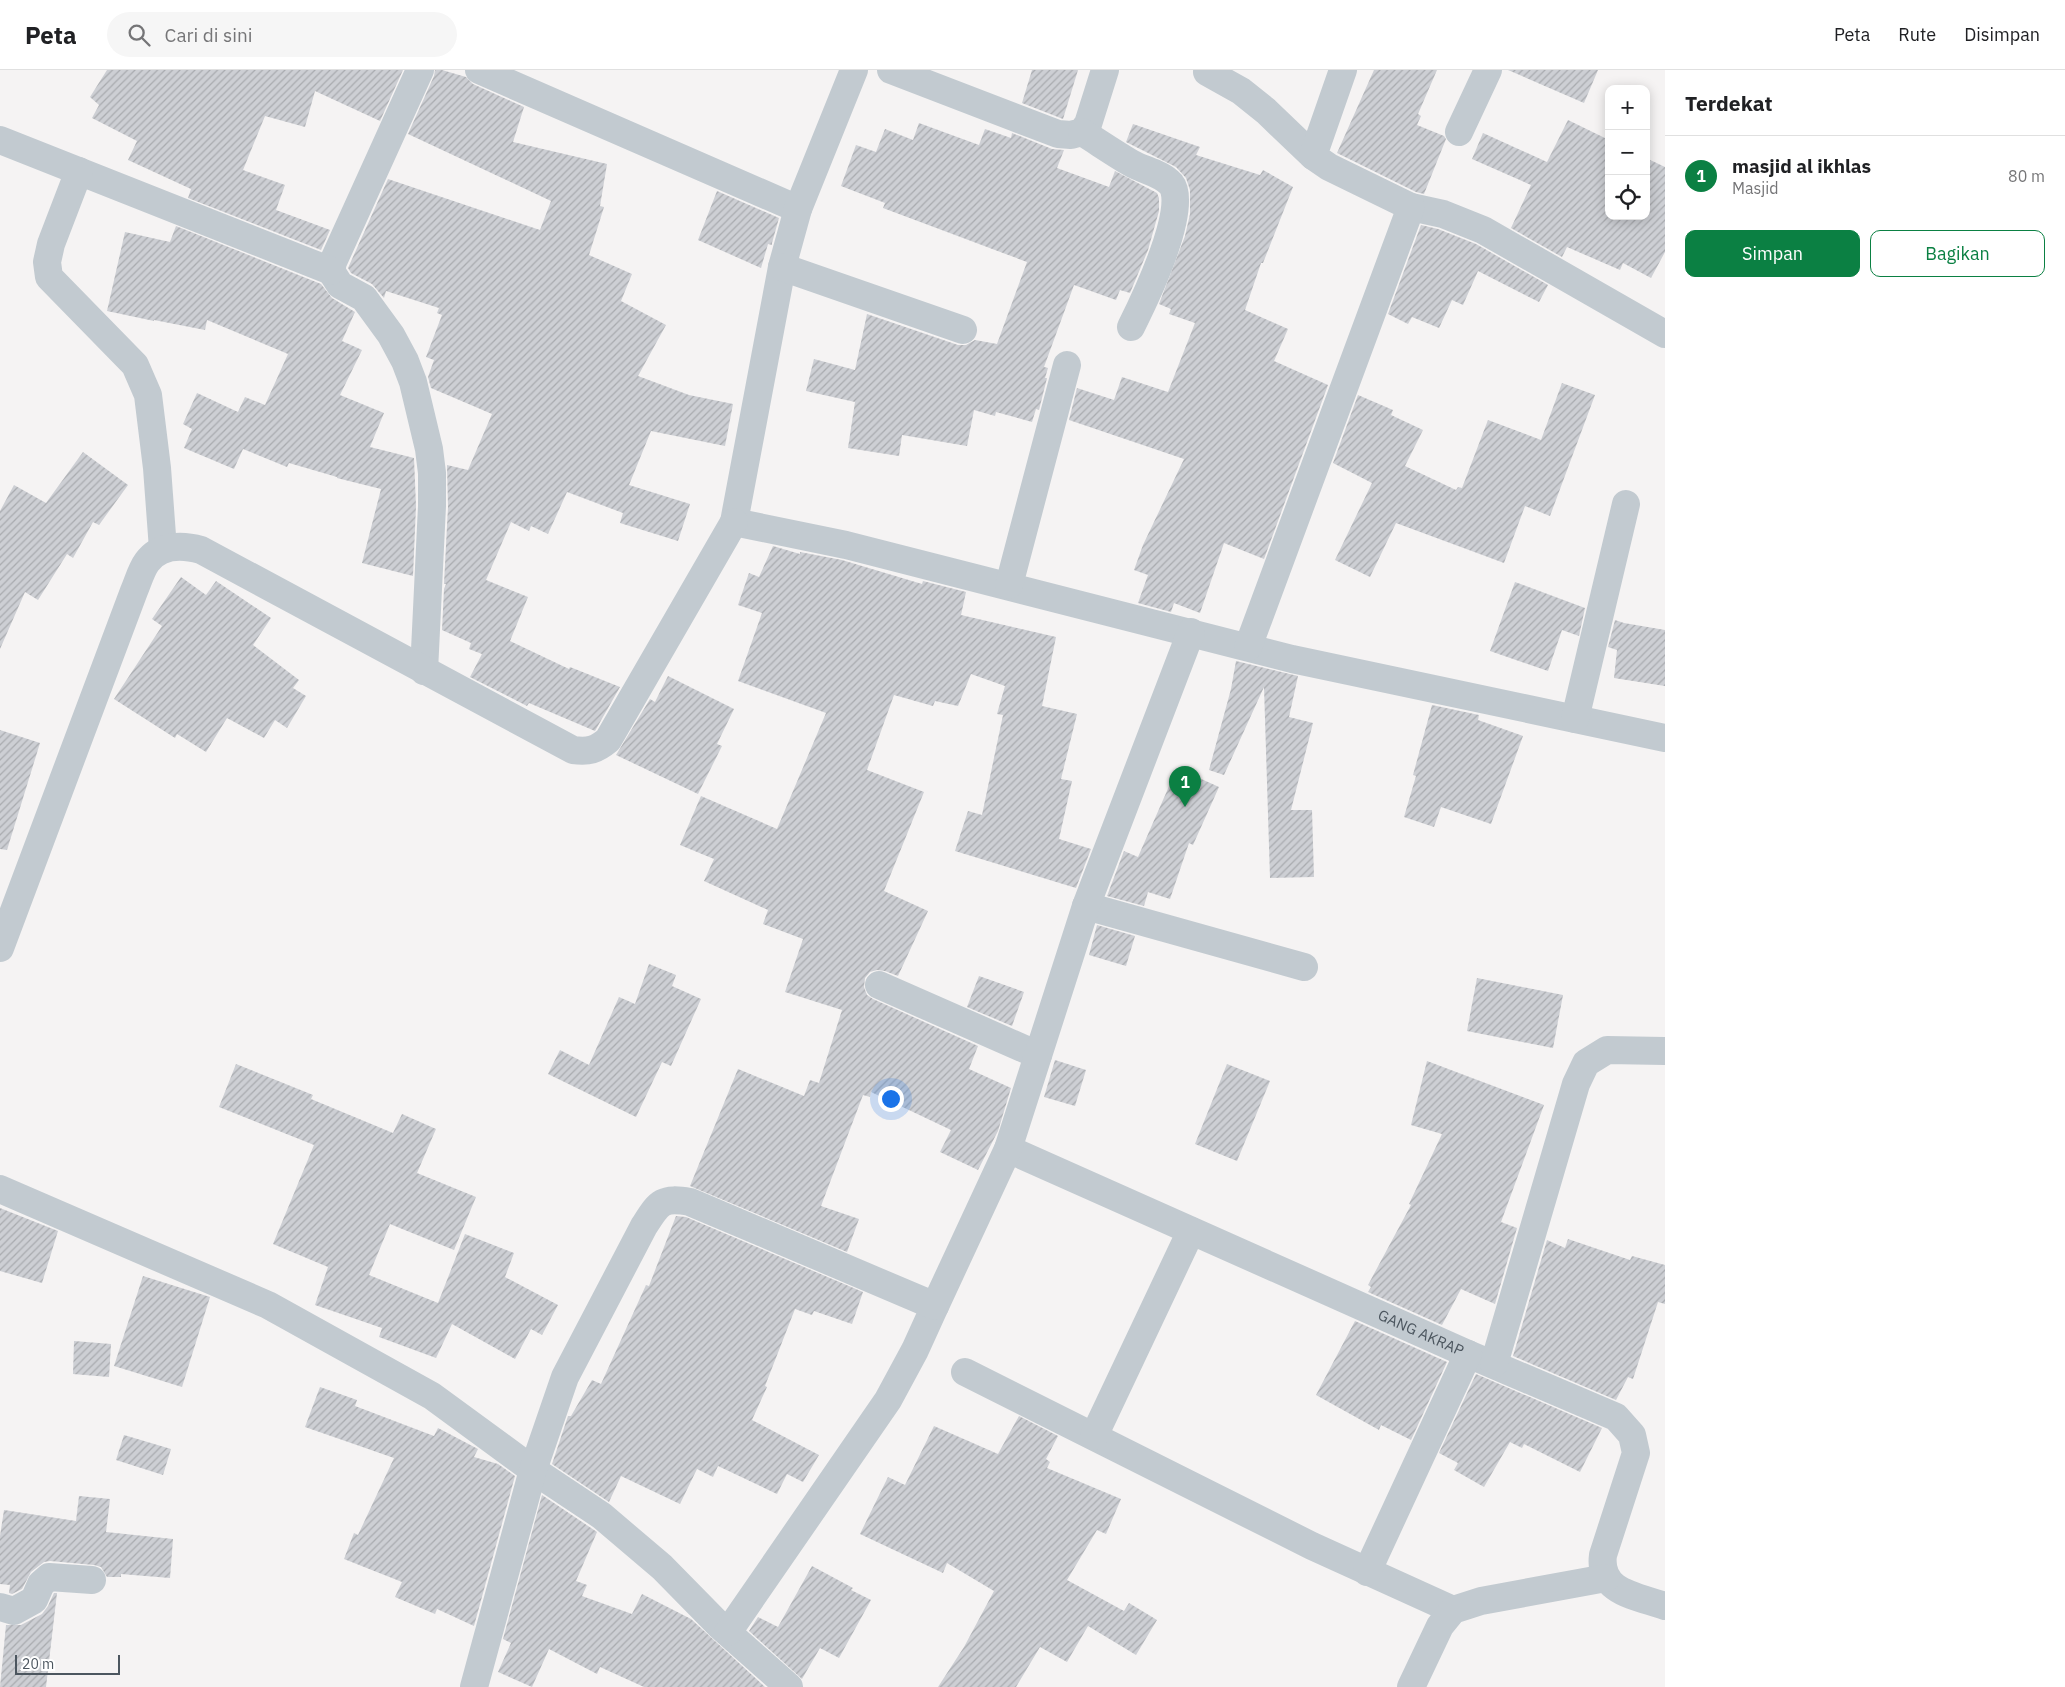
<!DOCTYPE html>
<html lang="id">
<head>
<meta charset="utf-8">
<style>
  :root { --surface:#fff; --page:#f6f6f6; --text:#202124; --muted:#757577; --line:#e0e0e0; --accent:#0b8043 }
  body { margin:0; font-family:"IBM Plex Sans",sans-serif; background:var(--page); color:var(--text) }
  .controls { position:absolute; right:15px; top:15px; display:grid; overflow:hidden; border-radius:10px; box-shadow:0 2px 12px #0003 }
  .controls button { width:45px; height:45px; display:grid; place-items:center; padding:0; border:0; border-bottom:1px solid var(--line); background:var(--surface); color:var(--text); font:25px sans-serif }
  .scale { position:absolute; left:15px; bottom:12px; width:105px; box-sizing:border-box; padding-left:5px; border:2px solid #4c565f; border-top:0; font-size:14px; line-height:18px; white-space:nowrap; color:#4c565f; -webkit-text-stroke:4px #fff; paint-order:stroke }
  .you { position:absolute; left:890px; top:1028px; width:18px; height:18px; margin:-12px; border:4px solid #fff; border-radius:50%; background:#1a73e8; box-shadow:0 0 0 8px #1a73e833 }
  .badge { display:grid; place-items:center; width:32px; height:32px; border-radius:50%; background:var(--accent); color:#fff; font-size:16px; font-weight:700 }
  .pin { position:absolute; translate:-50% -41px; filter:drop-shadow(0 1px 2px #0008) }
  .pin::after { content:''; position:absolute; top:26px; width:18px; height:15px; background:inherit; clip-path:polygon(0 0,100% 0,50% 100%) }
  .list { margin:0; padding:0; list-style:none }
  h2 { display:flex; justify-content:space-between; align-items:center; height:65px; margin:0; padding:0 20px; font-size:21px }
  h2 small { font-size:16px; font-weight:400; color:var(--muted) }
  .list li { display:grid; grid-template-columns:32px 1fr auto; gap:15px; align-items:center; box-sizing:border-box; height:80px; padding:0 20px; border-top:1px solid var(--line) }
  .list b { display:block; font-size:19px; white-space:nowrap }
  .list p { margin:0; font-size:16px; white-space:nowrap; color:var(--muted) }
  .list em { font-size:16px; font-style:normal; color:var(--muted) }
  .actions { display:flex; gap:10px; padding:15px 20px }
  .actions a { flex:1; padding:11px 0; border:1px solid var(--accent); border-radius:10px; text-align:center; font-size:18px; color:var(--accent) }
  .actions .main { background:var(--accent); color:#fff }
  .icon { flex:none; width:28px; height:28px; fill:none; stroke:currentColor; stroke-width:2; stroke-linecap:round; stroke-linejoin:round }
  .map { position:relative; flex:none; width:1665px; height:1617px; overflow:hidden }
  header { display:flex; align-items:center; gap:30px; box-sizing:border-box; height:70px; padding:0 25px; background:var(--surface); border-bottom:1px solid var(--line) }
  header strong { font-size:24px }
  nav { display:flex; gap:28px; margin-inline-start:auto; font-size:18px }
  .search { width:350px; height:45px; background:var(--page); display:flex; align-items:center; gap:12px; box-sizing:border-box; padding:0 18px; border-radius:28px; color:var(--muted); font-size:19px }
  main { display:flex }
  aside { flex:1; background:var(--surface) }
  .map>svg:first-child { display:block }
</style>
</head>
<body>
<header>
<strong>Peta</strong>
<div class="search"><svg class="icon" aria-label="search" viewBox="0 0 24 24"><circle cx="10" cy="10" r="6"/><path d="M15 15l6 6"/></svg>Cari di sini</div>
<nav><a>Peta</a><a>Rute</a><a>Disimpan</a></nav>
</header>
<main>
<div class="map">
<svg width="1665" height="1617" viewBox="0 0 1665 1617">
  <defs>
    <pattern id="building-hatch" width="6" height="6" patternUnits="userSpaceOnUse" patternTransform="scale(1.25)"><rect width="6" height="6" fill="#cdcfd4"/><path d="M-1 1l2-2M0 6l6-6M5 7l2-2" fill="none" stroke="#a9abaf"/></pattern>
  </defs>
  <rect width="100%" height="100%" fill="#f5f3f3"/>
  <g fill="url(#building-hatch)">
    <polygon points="107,0 403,0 380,51 315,21 305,57 265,46 243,100 285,115 276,140 330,160 321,180 188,128 191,119 128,90 137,71 92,48 99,35 90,27"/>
    <polygon points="435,0 442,0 466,7 473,14 524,37 513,72 607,94 600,136 604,137 589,185 632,204 621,231 666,255 638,306 689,325 733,334 725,376 651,361 629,415 690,434 678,471 620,453 623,443 567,422 548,464 531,456 529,461 511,452 486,510 528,527 510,571 569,599 570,597 620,617 595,661 529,633 527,636 470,607 482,584 469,579 471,573 442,560 444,519 446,514 444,514 448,437 447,395 468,400 492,344 431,318 428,307 434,290 426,287 442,245 437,243 439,238 386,221 384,228 372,214 351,203 348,198 388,109 540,160 551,131 408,64 434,6"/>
    <polygon points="1032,0 1078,0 1063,49 1022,33"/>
    <polygon points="1374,0 1437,0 1418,44 1421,46 1417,55 1444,66 1446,69 1424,124 1416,122 1337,83"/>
    <polygon points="1508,0 1598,0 1584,33"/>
    <polygon points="1568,50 1609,70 1609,146 1646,146 1646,88 1665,97 1665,182 1651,208 1623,193 1620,200 1567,177 1562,187 1511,158 1531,115 1472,89 1483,63 1547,92"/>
    <polygon points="919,53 979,75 985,59 1011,68 1012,63 1052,79 1064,80 1057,98 1109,117 1115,101 1157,123 1159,128 1159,141 1148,180 1130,223 1120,220 1116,230 1074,215 1044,297 1048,298 1045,308 1047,308 1039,340 1036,339 1032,352 996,342 995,346 974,340 967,376 902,365 899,386 848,378 855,332 806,321 814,289 855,300 867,244 958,275 966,275 975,270 997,274 1027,192 883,138 885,133 841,116 856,75 876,82 885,59 913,70"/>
    <polygon points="1133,54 1200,77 1196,85 1260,105 1263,100 1293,117 1263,193 1261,193 1245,240 1288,259 1274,291 1328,315 1264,489 1224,473 1200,543 1174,533 1171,542 1138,533 1148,505 1134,500 1143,475 1184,389 1069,350 1077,318 1114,330 1122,307 1168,322 1195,253 1169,244 1171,239 1159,234 1185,166 1190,144 1190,120 1186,108 1176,97 1126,72"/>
    <polygon points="717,121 779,148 772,173 772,175 768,174 761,198 698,170"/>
    <polygon points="1421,155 1438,159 1476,174 1548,215 1539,232 1478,201 1463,235 1452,230 1439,258 1412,247 1408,254 1388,244"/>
    <polygon points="176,156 321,214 332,228 355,242 342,271 362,280 340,325 384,343 370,377 414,388 416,436 413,506 362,493 381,419 337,408 337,407 289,393 287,397 243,379 234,399 184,378 192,359 183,354 197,323 238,342 245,327 265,335 288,284 207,250 205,260 154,250 154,251 107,241 125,162 170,172"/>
    <polygon points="1562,313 1595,325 1550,446 1525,436 1504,493 1396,453 1370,507 1335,490 1372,413 1333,393 1358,325 1393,340 1391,345 1423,360 1405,396 1456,420 1458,417 1462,418 1488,350 1541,370"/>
    <polygon points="83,382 128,415 99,455 93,452 73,488 67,484 38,530 25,522 0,579 0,441 14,415 46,433"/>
    <polygon points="773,476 800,484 800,482 842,490 922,514 923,511 966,522 961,545 1056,567 1042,636 1077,644 1061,709 1072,711 1059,769 1091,779 1076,818 955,781 968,741 982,745 1003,645 997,644 1005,616 971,604 958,636 935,631 933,636 894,625 867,700 924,722 884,821 928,841 898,906 885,901 877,900 870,902 865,908 864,917 867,925 873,929 978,976 969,999 1011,1018 998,1061 978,1100 940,1082 951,1060 871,1022 870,1027 863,1025 821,1136 859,1149 847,1182 690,1116 738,999 804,1026 810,1010 819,1013 842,940 785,922 803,869 763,854 768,840 704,811 714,789 680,775 701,726 777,759 826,643 738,611 762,543 738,535 749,503 759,507"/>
    <polygon points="181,507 206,525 216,511 271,548 253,575 299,610 293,618 306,626 287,658 275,650 264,668 227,648 206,682 177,664 175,668 114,629 162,556 152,549"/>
    <polygon points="1515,512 1585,538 1579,566 1562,560 1548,601 1490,581"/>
    <polygon points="1615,550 1624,553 1665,560 1665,616 1614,608 1617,580 1608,577"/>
    <polygon points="1236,591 1298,606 1289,647 1313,653 1291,740 1312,740 1314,807 1270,808 1264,617 1224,705 1209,700 1231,619"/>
    <polygon points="668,606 734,639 717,674 722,676 698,724 616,685 650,629 655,632"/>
    <polygon points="1432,635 1479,645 1478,650 1523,666 1491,754 1441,737 1434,757 1404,747 1416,706 1413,705"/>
    <polygon points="0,660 40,673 7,780 0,779"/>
    <polygon points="1177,698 1219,717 1193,775 1189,773 1170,829 1148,822 1144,836 1107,826 1124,781 1138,787"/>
    <polygon points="1097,855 1135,866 1126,896 1089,885"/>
    <polygon points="649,894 676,905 672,916 701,929 671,996 662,992 636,1047 548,1004 560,980 589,995 619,927 635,934"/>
    <polygon points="979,906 1024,922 1012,956 967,937"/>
    <polygon points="1477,908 1563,925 1553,978 1467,961"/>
    <polygon points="1055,990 1086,1000 1075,1036 1044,1027"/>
    <polygon points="1427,991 1544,1035 1501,1152 1517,1158 1495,1234 1461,1219 1442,1255 1368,1222 1371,1217 1368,1215 1411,1135 1409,1134 1442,1064 1411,1055"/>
    <polygon points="236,994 313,1025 311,1029 393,1063 402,1044 436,1059 417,1103 476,1127 454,1180 390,1154 369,1205 438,1233 465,1164 514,1183 505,1207 558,1235 542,1265 531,1259 515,1289 452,1254 436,1288 379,1267 382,1258 315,1235 328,1197 273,1174 314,1075 219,1037"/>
    <polygon points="1227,994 1270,1011 1237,1091 1195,1074"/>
    <polygon points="0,1138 58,1161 42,1213 0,1201"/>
    <polygon points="676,1146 686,1147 863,1222 852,1254 814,1241 812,1245 795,1239 765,1316 767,1317 752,1350 819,1385 803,1412 787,1404 777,1424 718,1396 713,1407 697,1399 680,1434 621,1406 609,1432 552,1394 568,1346 571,1346 592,1310 601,1314 646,1215 649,1216"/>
    <polygon points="1568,1169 1630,1190 1632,1186 1665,1195 1665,1234 1658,1232 1633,1309 1628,1307 1616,1330 1513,1286 1547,1170 1565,1178"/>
    <polygon points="143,1206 210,1227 182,1317 114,1296"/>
    <polygon points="1355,1251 1447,1292 1411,1370 1381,1355 1379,1360 1316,1325"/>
    <polygon points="74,1271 111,1274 109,1307 73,1304"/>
    <polygon points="1476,1304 1602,1358 1580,1402 1524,1374 1522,1378 1510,1372 1484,1417 1454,1400 1458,1393 1439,1383"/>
    <polygon points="320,1317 357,1330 355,1336 434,1366 438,1358 478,1379 474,1387 498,1394 515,1406 474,1556 437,1539 435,1544 395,1527 402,1512 344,1489 354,1463 358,1465 394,1388 305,1357"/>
    <polygon points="1019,1346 1058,1366 1046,1389 1050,1392 1047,1398 1121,1429 1106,1464 1097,1460 1067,1510 1124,1541 1129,1533 1157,1550 1136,1585 1088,1556 1067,1592 1040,1577 1016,1617 938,1617 964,1577 994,1521 947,1493 943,1503 860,1464 888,1407 905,1415 934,1356 998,1384"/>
    <polygon points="124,1365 171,1379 163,1405 116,1390"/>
    <polygon points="542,1425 597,1462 576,1511 587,1515 582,1526 632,1544 642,1524 691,1549 765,1617 644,1617 600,1597 597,1604 549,1579 532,1617 498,1602 511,1573 503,1569"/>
    <polygon points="79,1426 110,1429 106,1462 173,1469 170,1508 121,1504 121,1507 107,1507 101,1497 94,1495 50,1491 44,1492 31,1502 22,1519 12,1524 9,1523 10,1515 0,1514 0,1466 4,1440 76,1451"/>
    <polygon points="812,1496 853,1518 851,1520 871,1530 839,1588 820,1578 802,1609 749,1561 758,1547 778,1557"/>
    <polygon points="54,1523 57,1523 46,1617 0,1617 6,1555 21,1555 42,1544 48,1536"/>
  </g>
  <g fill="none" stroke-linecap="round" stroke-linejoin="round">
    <g stroke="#c2cad0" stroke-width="28">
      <polyline points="420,0 333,192 331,201 340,215 364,228 391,265 405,291 413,312 429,379 432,403 432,436 424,601"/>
      <polyline points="479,0 798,139"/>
      <polyline points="854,0 798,139 782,197 734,452 846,475 1292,589 1665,668"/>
      <polyline points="891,0 1058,64 1071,65 1082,62 1088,54 1105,0"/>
      <polyline points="1207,2 1241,21 1266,41 1313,86"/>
      <path d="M1082,62C1098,72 1114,83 1131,93C1143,100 1161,103 1171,114C1190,137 1143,233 1131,257"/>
      <polyline points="1459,62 1488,0"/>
      <polyline points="0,70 331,201"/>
      <polyline points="79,101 51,174 47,192 49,207 135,295 148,325 157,398 163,479"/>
      <polyline points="1411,137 1443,144 1483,160 1665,264"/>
      <polyline points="782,197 963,260"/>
      <polyline points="1009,515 1067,295"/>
      <polyline points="1248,577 1411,137 1329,97 1313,86 1343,0"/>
      <polyline points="1575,649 1626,434"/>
      <polyline points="1086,836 1304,897"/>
      <path d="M0,878L134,521C138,512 141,500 147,492C160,474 183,475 201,480L573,680C589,682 596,680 608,670L734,452"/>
      <polyline points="879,915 1038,985"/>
      <path id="s1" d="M1008,1079L1468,1284L1616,1347L1632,1365L1636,1383L1603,1485C1598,1523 1637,1526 1665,1536"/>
      <polyline points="0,1119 268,1235 432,1326 533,1400 602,1446 662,1497 719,1555 789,1617"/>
      <polyline points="1494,1294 1576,1014 1586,993 1607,980 1665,981"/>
      <polyline points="965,1302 1312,1476 1453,1540"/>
      <polyline points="1094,1366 1191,1161"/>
      <polyline points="1367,1502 1468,1284"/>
      <polyline points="0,1537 14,1541 34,1530 41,1514 49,1507 92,1510"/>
      <polyline points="728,1562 888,1330 915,1280 935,1236"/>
      <path d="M474,1617L533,1400L565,1307L644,1156C659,1133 661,1127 690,1132L935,1236L1008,1079L1086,836L1191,562"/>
      <polyline points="1411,1617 1440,1556 1453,1540 1481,1531 1606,1508"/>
    </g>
  </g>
  <g text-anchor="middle" stroke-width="5" stroke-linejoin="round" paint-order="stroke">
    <g font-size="15" fill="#4c565f" stroke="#fff">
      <text dy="5" stroke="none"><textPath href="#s1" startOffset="452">GANG AKRAP</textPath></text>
    </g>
  </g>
</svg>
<div class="controls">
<button>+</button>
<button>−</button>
<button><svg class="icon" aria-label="locate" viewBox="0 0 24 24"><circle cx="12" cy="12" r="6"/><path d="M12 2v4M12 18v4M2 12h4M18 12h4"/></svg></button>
</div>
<div class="scale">20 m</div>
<div class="you"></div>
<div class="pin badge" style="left:1185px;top:737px">1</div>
</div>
<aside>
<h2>Terdekat<small></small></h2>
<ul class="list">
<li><span class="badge">1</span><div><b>masjid al ikhlas</b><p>Masjid</p></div><em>80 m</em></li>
</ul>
<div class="actions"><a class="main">Simpan</a><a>Bagikan</a></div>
</aside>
</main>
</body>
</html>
